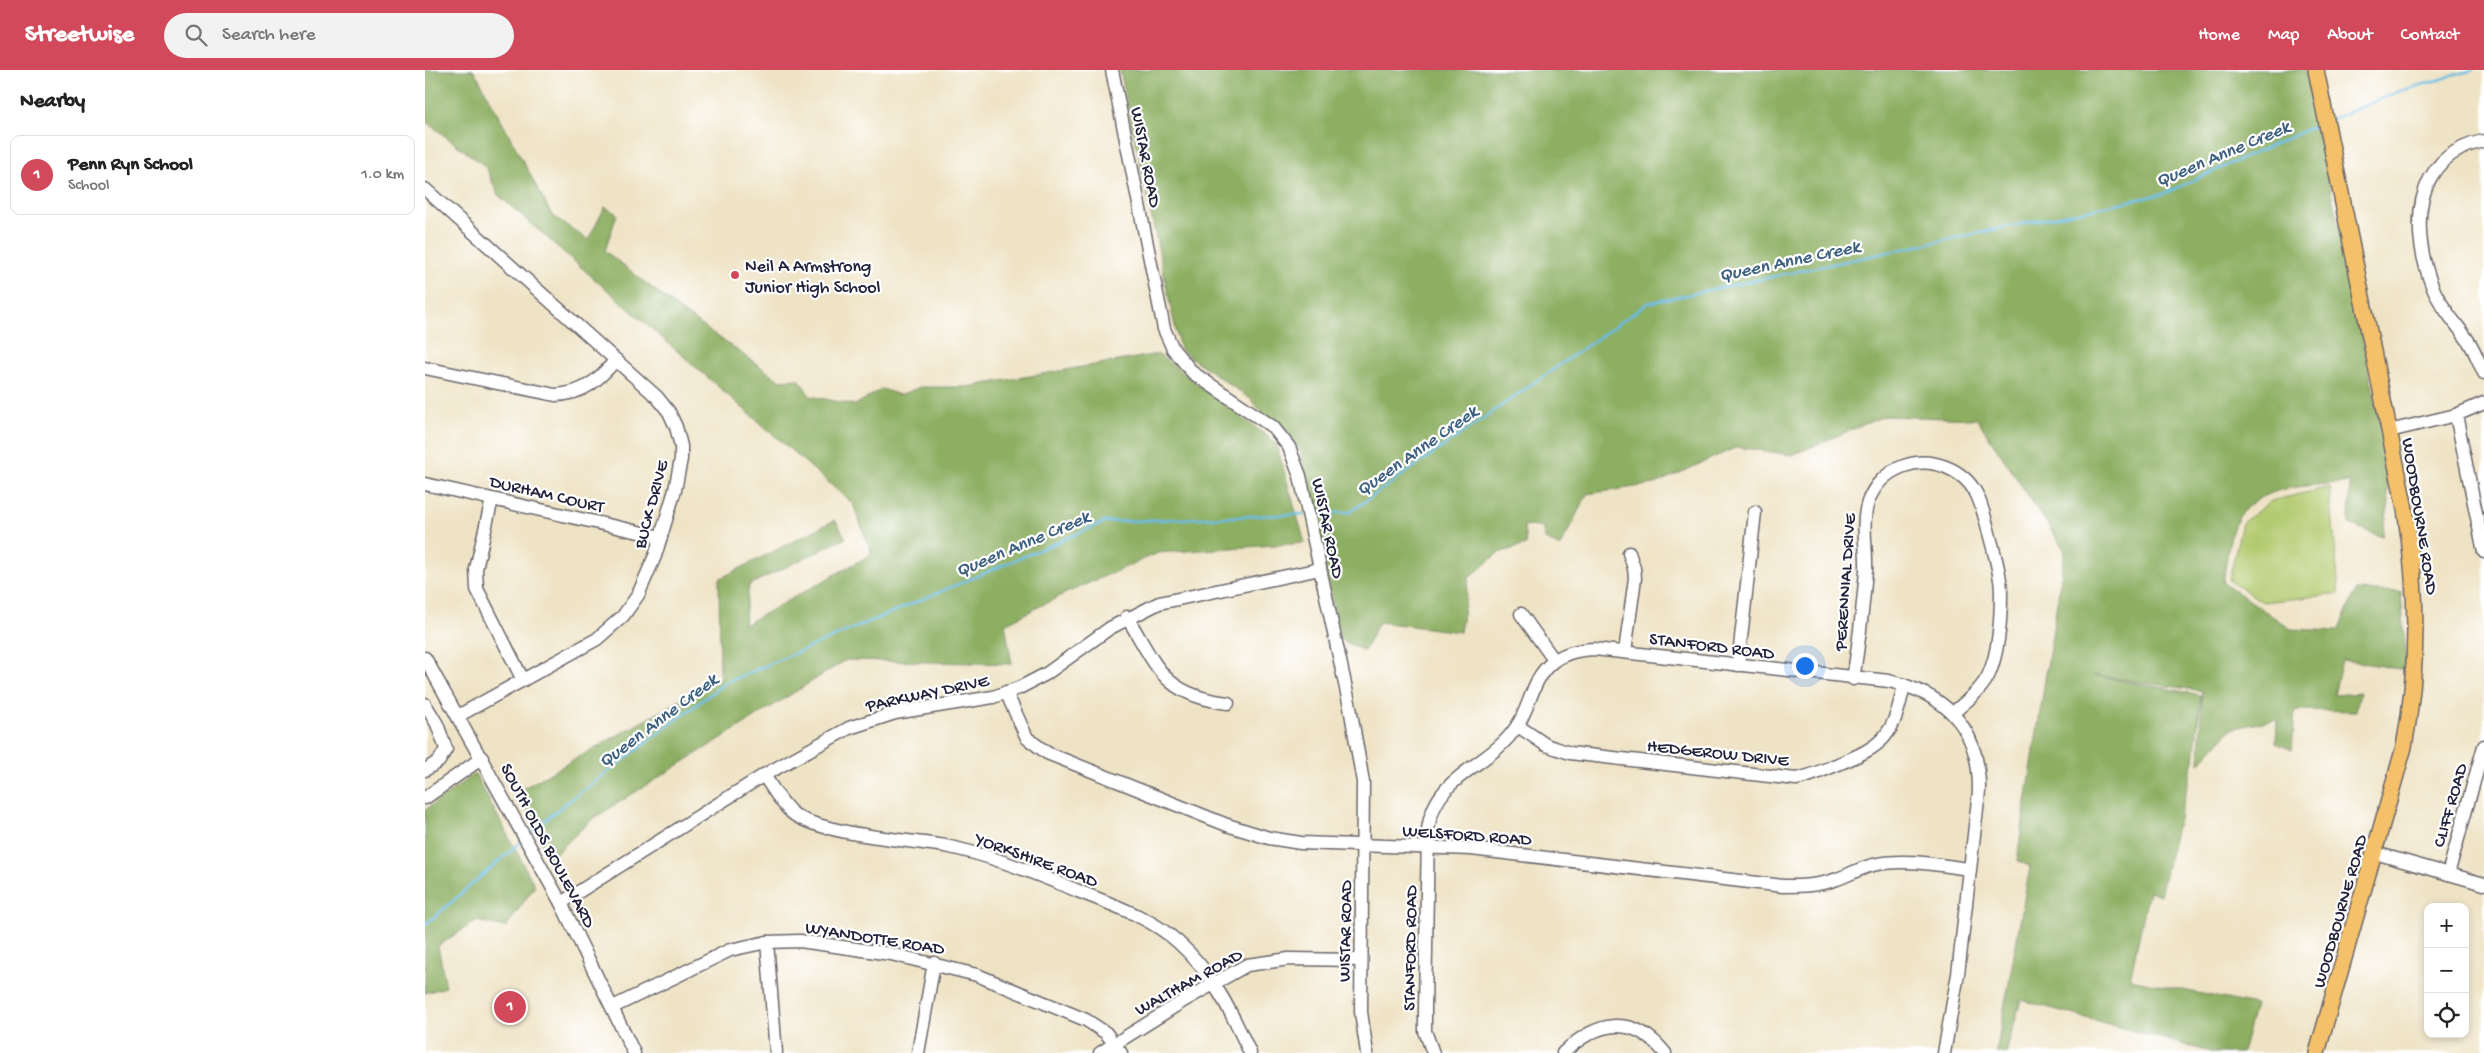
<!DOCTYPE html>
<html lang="en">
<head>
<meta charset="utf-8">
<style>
  :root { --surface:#fff; --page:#f2f2f2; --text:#222; --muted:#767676; --line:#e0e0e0; --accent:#d1495b }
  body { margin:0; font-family:"Gochi Hand",sans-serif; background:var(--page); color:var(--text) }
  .controls { position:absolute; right:15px; bottom:15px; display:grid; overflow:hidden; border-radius:10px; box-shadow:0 2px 8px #0003 }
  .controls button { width:45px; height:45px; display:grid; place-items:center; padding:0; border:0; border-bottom:1px solid var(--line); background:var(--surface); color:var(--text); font:25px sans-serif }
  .you { position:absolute; left:1379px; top:595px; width:18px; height:18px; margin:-12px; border:4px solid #fff; border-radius:50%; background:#1a73e8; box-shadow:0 0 0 8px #1a73e833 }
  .badge { display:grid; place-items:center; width:32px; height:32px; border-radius:50%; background:var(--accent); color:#fff; font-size:16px; font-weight:700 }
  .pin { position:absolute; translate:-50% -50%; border:2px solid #fff; box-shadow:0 1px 5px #0006 }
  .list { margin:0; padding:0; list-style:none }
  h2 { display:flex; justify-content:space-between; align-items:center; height:65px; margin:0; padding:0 20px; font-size:21px }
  h2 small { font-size:16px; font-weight:400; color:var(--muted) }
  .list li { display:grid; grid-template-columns:32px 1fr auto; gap:15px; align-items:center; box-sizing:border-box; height:80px; margin:0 10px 10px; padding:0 10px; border:1px solid var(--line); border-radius:10px }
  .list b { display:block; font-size:19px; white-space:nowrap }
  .list p { margin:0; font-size:16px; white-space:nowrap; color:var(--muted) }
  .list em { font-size:16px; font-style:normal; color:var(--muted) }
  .icon { flex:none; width:28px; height:28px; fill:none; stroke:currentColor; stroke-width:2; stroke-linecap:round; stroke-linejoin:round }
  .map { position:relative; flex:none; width:2059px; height:983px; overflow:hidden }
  header { display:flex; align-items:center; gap:30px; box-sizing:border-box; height:70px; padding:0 25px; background:var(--accent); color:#fff }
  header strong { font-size:24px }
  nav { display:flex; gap:28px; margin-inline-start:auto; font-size:18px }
  .search { width:350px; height:45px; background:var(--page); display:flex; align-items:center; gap:12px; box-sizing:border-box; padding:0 18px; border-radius:28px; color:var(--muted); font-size:19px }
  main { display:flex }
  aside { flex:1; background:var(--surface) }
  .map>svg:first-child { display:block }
</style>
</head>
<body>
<header>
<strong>Streetwise</strong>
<div class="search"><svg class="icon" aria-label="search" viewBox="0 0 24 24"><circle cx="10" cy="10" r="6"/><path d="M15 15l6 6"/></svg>Search here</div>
<nav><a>Home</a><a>Map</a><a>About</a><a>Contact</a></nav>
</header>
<main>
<aside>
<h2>Nearby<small></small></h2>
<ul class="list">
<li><span class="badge">1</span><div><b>Penn Ryn School</b><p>School</p></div><em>1.0 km</em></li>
</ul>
</aside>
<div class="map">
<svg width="2059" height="983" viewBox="0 0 2059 983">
  <rect width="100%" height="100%" fill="#fff"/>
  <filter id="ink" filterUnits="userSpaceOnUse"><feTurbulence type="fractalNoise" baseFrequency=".02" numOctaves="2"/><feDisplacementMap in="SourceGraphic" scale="10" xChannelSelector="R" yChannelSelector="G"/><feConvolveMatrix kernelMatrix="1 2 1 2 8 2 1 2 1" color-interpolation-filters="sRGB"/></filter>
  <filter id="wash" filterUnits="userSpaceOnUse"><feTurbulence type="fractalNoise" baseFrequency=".0096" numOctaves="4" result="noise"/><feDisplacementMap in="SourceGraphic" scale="20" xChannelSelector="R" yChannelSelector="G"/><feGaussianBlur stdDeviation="1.12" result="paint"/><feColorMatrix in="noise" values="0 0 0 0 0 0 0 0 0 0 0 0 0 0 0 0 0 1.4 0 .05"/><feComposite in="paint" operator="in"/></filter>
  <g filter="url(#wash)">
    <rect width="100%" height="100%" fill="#efe3c5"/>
    <polygon fill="#b2cb70" stroke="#6a7656" points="1905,417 1914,524 1838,532 1804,510 1817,453 1846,431"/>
    <g fill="#8daf62" stroke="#58684e">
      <polygon points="0,0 49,0 127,145 163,170 180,137 192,144 180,181 258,242 354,310 374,309 385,326 430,335 457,319 475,325 495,317 541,317 733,284 851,373 880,473 733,483 641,523 580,554 587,594 421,590 166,750 124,790 95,720 295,608 294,509 410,450 421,468 324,515 319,555 447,484 428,434 73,125 61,97 0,51"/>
      <path d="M695,0H1880L1957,361L1964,433L1957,467L1924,454L1925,412C1887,417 1832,412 1811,452C1804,463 1801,497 1798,512L1866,559L1913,561L1931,520L1976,522L1982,600L1917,590L1909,625L1935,623L1931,641L1870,640L1867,680L1851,673L1852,649L1806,659L1774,694L1777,621L1668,605L1776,625L1769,690L1735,825L1724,821L1705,909L1830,935L1817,983H1789L1596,930L1581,983H1571L1605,797L1592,790L1640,481L1552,349L1459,346L1367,385L1312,377L1230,414L1162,424L1135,477L1120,469L1117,457L1099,456L1101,475L1073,483L1044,508L1035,562L954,552L939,581L915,569L876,382L824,328L755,280Z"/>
      <polygon points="50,704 110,816 81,857 51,851 13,876 21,917 0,923 0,740"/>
    </g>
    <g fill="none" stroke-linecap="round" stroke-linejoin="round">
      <g stroke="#68bce4" stroke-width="2.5">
        <polyline points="1907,49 1975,21 2048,0"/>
        <polyline points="888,444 925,442 1223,233 1738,124 1897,53"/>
        <polyline points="103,765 131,741 300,613 680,452 880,444"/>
        <polyline points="0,855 97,771"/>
      </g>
    </g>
  </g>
  <g filter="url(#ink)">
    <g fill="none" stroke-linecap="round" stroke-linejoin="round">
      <g stroke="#6a666b" stroke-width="15">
        <g id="minor">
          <polyline points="687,0 739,259 748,279 768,303 848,357 864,377 875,406 925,637 938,712 936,942 942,983"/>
          <path d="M2059,71C1986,86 1985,161 2008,218C2016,238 2032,254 2044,272C2050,281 2054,293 2059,303"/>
          <polyline points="0,119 232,327 244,342 251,357 256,376 256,389 250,420 230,486 213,525 198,546 172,569 33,646"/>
          <path d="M0,298L130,325C159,324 173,310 191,290"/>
          <polyline points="2031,345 2059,482"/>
          <polyline points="1964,361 2031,345 2059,333"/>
          <polyline points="0,414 236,467"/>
          <polyline points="67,429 51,499 52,519 98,610"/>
          <polyline points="1096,544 1129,590"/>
          <path d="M702,547C733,598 738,625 803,633"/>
          <polyline points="1200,582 1210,508 1209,498 1204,483"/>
          <polyline points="0,588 136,833 209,983"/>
          <polyline points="1313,595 1330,442"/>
          <path d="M1428,609C1434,573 1438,536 1441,500C1442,478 1436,453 1443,432C1449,415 1462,402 1479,396C1506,386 1538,399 1551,423C1559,439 1562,457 1567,474C1571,490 1576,506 1576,522C1576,547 1574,581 1564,604C1557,620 1541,631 1528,643"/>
          <path d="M581,622L602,668L622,683L802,755L844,768L876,773L1046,779L1358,816C1376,816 1394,816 1412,809C1424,805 1435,798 1448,795C1479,788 1513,795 1544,799"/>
          <polyline points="0,634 12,654 21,679 14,691 0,700"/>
          <path d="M1093,656L1121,675L1145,683L1371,709C1385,707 1398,700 1411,695C1460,675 1468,667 1479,615"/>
          <path d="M339,705C347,718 355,731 366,742C391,764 484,770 520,776C566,785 609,803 653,821C688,835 725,847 753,872C787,902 807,943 825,983"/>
          <polyline points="0,728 57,688"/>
          <polyline points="1950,783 2059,814"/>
          <polyline points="2023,804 2059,676"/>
          <polyline points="136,833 339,705 424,658 470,643 568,627 594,618 621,604 685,558 734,533 895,499"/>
          <polyline points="342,872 351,983"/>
          <polyline points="188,937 305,880 342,872 375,871 466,884 552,905 661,950 681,963 696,983"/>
          <polyline points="493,983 509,893"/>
          <polyline points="675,983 760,930 822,895 864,889 936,890"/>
          <path d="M1008,983L1000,961V940L1003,760C1010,703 1065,698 1092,656C1105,637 1107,611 1124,595C1137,583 1152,580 1169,579L1464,611C1523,625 1555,659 1554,721L1533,904L1519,983"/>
          <path d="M1138,983C1172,951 1208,943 1240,983"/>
        </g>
      </g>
      <g stroke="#6a666b" stroke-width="18">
        <path id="major" d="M1891,0L1980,439C1993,522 1994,595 1979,677L1892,983"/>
      </g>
      <use href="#minor" stroke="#fff" stroke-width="12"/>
      <use href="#major" stroke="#f4c16a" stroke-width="15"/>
    </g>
  </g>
  <circle fill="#d1495b" stroke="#fff" stroke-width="2" cx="310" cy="205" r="5"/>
  <g text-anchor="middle" stroke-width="4.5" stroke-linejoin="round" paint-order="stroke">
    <g font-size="18" fill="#22223b" stroke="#fff">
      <text transform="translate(722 87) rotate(79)" y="6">WISTAR ROAD</text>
      <text transform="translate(122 423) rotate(13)" y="6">DURHAM COURT</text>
      <text transform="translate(225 434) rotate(-75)" y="6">BUCK DRIVE</text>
      <text transform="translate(1996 446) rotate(81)" y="6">WOODBOURNE ROAD</text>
      <text transform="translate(904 458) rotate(78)" y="6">WISTAR ROAD</text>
      <text transform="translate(1419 512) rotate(-86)" y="6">PERENNIAL DRIVE</text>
      <text transform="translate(1287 575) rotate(7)" y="6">STANFORD ROAD</text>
      <text transform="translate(502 622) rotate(-12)" y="6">PARKWAY DRIVE</text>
      <text transform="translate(1293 682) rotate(6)" y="6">HEDGEROW DRIVE</text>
      <text transform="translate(2024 735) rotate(-74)" y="6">CLIFF ROAD</text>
      <text transform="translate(1042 764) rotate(4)" y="6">WELSFORD ROAD</text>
      <text transform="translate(124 775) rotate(62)" y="6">SOUTH OLDS BOULEVARD</text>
      <text transform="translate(612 789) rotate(20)" y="6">YORKSHIRE ROAD</text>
      <text transform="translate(1914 841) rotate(-74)" y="6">WOODBOURNE ROAD</text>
      <text transform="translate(919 861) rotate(-89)" y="6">WISTAR ROAD</text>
      <text transform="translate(450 867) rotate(9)" y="6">WYANDOTTE ROAD</text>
      <text transform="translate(984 878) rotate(-89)" y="6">STANFORD ROAD</text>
      <text transform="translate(763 911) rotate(-29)" y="6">WALTHAM ROAD</text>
    </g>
    <g font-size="18" fill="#22223b" stroke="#fff" text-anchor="start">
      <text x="320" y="201">Neil A Armstrong<tspan x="320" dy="21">Junior High School</tspan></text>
    </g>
    <g font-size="19" font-style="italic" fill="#3e607f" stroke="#fff">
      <text transform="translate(1797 82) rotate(-23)" y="7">Queen Anne Creek</text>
      <text transform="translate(1364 189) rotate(-12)" y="7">Queen Anne Creek</text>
      <text transform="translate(991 379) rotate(-35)" y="7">Queen Anne Creek</text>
      <text transform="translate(597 472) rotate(-23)" y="7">Queen Anne Creek</text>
      <text transform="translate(232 649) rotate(-37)" y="7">Queen Anne Creek</text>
    </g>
  </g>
</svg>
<div class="controls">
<button>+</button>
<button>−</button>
<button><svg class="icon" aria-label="locate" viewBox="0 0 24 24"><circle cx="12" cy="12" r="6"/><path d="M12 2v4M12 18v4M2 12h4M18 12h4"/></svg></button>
</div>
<div class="you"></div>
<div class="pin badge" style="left:85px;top:937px">1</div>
</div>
</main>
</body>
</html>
